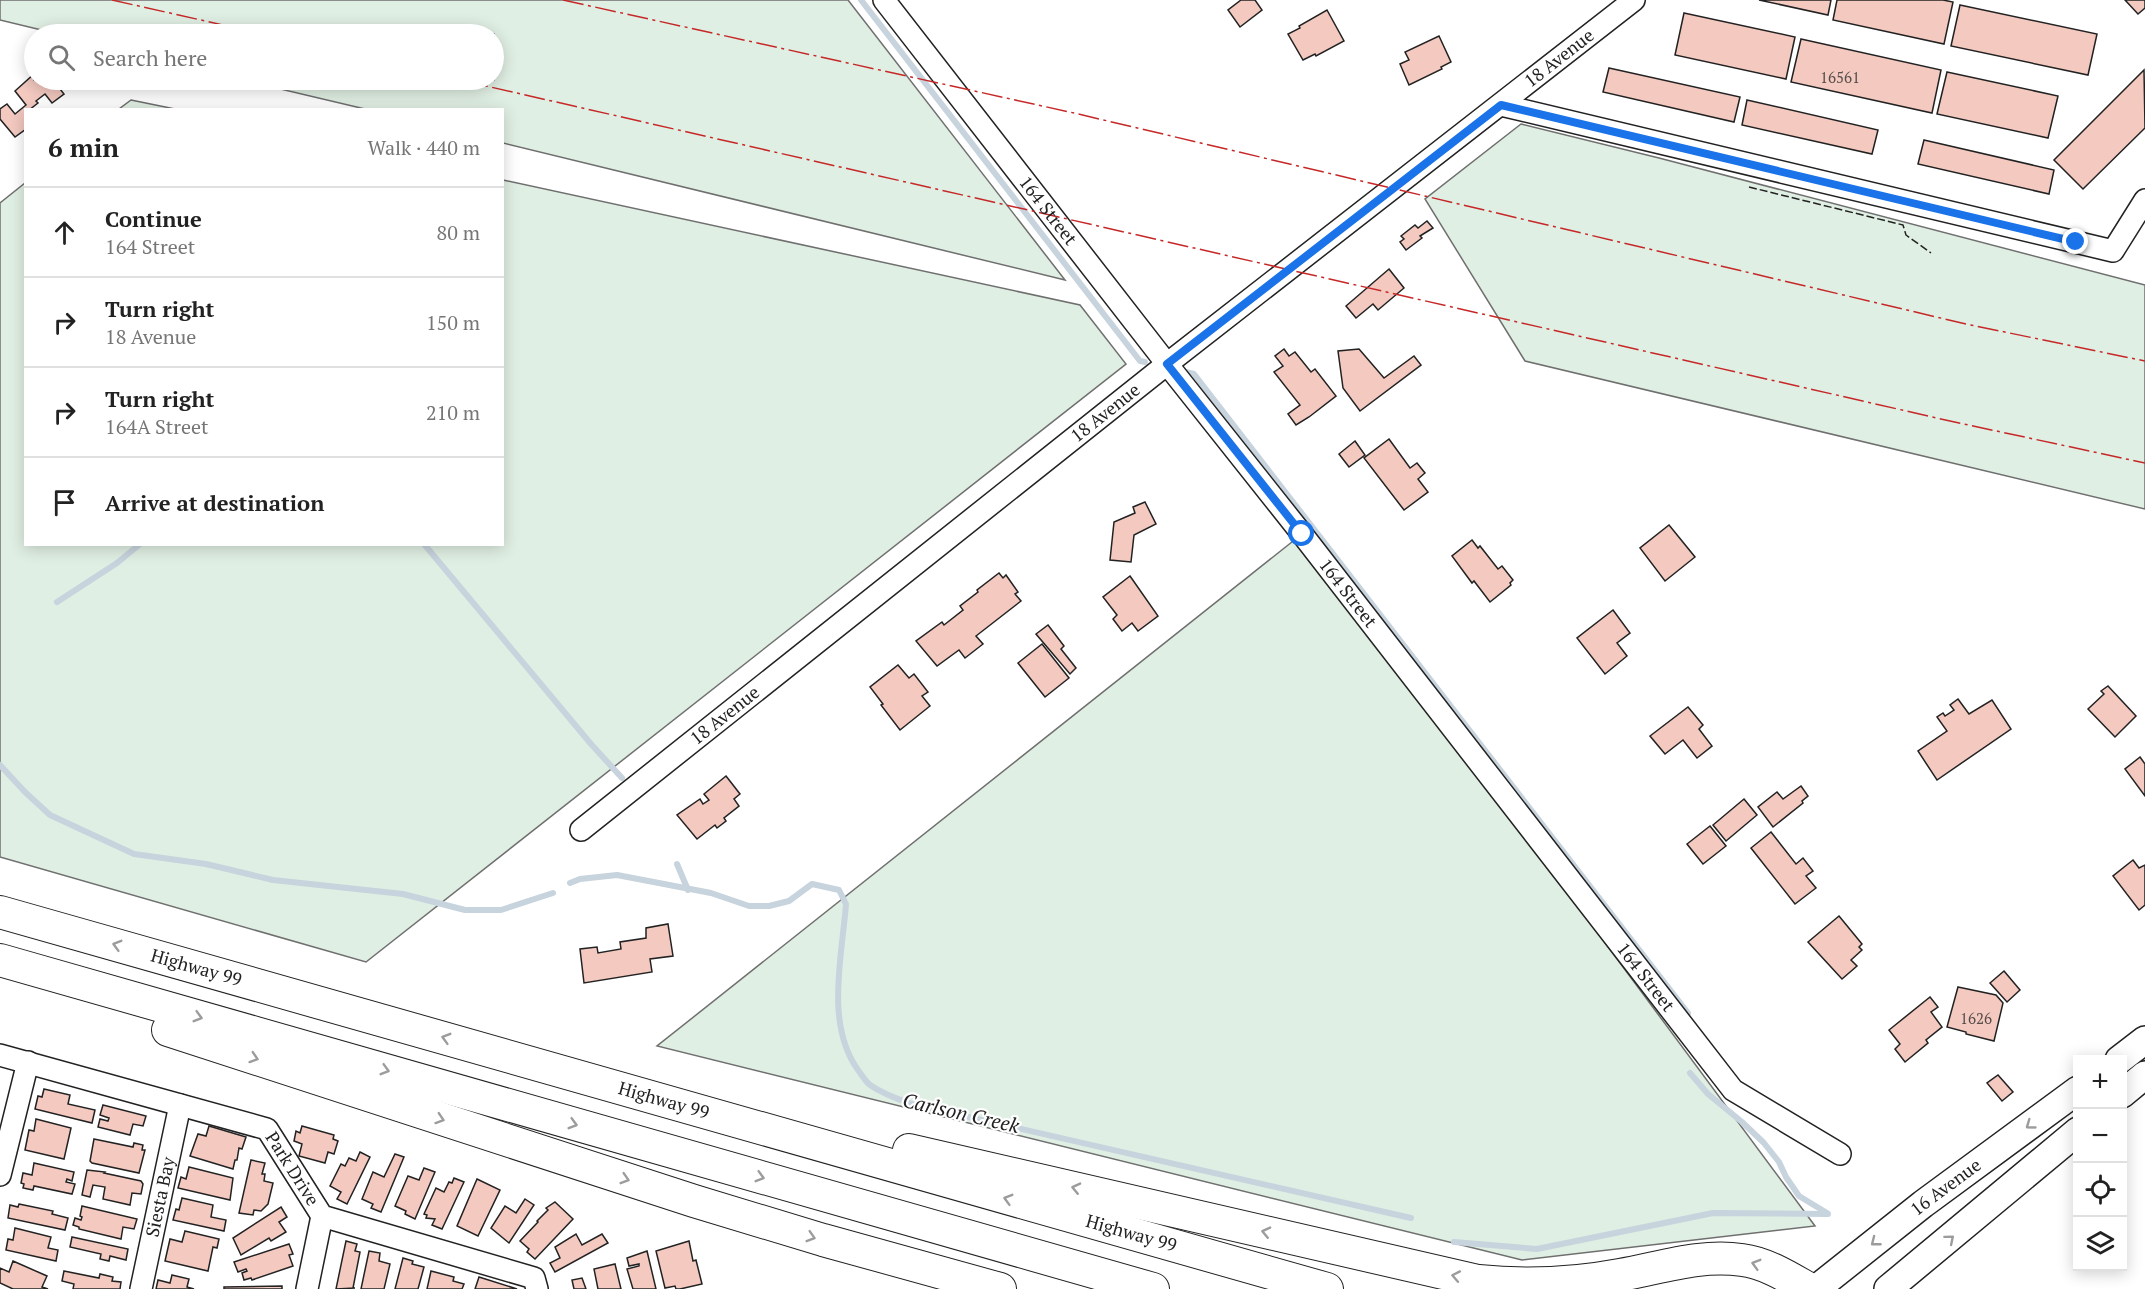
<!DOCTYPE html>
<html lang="en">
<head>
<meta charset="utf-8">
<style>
  :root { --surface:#fff; --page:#f6f6f6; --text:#222; --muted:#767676; --line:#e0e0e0 }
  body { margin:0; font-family:"PT Serif",serif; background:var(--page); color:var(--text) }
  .controls { position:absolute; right:18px; bottom:18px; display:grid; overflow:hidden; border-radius:0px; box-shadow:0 3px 15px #0003 }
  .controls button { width:54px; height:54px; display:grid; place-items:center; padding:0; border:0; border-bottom:2px solid var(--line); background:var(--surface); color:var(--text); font:30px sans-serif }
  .stop { position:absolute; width:18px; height:18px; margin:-14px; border:4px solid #1a73e8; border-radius:50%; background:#fff }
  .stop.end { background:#1a73e8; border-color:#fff; box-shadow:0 2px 6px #0008 }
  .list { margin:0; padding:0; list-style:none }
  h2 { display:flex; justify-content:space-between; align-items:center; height:78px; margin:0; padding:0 24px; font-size:26px }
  h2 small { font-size:20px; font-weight:400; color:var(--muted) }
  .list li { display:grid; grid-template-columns:39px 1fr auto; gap:18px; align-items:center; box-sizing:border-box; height:90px; padding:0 24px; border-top:2px solid var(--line) }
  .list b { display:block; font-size:22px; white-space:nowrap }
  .list p { margin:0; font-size:20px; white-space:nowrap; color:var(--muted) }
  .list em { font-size:20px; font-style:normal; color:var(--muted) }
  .icon { flex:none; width:33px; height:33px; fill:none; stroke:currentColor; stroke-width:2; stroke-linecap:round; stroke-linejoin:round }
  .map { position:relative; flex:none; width:2145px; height:1289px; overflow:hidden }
  .search { position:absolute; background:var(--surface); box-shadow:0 3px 15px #0003; left:24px; top:24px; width:480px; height:66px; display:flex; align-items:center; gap:15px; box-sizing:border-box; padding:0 21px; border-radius:33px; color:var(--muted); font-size:22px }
  .panel { position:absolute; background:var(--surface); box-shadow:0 3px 15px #0003; left:24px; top:108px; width:480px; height:438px; border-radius:0px }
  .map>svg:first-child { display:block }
</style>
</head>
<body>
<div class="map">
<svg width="2145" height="1289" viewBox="0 0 2145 1289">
  <rect width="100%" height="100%" fill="#fff"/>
  <g fill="#e0efe3" stroke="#6f6f6f" stroke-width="1.5">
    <polygon points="0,0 848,0 1065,280 503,143 502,110 365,109 242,80 494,80 494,34 58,34 0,20"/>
    <polygon points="131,100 175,109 119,109"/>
    <polygon points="1521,124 1659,158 2145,285 2145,509 1525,361 1425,199"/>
    <polygon points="503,180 1080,305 1126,364 366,962 0,857 0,203 25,183 26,544 502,544"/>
    <polygon points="1302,534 1815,1226 1522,1260 657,1046"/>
  </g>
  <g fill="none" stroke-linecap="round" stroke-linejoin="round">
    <g stroke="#c7d3dd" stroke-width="6">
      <polyline points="861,0 1140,361 1145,362"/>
      <polyline points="1181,371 1194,374 1688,1013"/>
      <polyline points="424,544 591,744 622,778"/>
      <polyline points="57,602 117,563 140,544"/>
      <polyline points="0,765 25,792 50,815 134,854 206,864 273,880 403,894 465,910 501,910 553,893"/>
      <polyline points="677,864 688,890"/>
      <path d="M570,883L580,879L617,875L711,893L749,906H769L789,901L812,884L839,890L846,904C842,957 825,1024 858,1070C862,1075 865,1081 870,1085C883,1094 897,1099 912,1104L1411,1218"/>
      <polyline points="1690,1073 1708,1094 1742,1122 1764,1143 1779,1162 1786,1177 1799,1196 1827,1213"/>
      <polyline points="1454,1242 1537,1249 1713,1213 1828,1214"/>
    </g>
  </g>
  <g fill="#f3c9c0" stroke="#222" stroke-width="1.5">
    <polygon points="1241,0 1255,0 1262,10 1240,27 1228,10"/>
    <polygon points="1759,0 1831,0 1828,15"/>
    <polygon points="1837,0 1943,0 1953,2 1944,44 1833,20"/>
    <polygon points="2125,0 2145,0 2145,8 2138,14"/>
    <polygon points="1960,5 2097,34 2088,75 1951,46"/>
    <polygon points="1327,10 1344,41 1316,56 1315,54 1303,60 1288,34 1300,28 1299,26"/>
    <polygon points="1684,13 1795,37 1786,79 1675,55"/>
    <polygon points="1439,36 1451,62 1441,67 1442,69 1409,85 1400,64 1409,60 1405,52"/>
    <polygon points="1801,39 1941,70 1932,113 1791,82"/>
    <polygon points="1609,68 1740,97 1734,122 1603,92"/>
    <polygon points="2144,70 2145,128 2083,189 2054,160"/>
    <polygon points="1947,72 2058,96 2048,138 1937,114"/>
    <polygon points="34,74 34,80 65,80 68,83 60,89 64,94 52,103 45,94 36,101 38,103 29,110 26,110 26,129 15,137 0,119 0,109 7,104 15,114 26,105 15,91"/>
    <polygon points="1747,100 1878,130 1872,154 1742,125"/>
    <polygon points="1924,140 2054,170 2049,194 1918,164"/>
    <polygon points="1427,221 1433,228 1420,236 1422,238 1406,250 1400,242 1404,239 1401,236 1415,225 1418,228"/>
    <polygon points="1389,269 1404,288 1378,310 1373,304 1356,318 1346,306"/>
    <polygon points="1284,349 1289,356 1295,352 1311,372 1315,369 1336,396 1309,417 1296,425 1288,414 1300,405 1274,372 1283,366 1275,356"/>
    <polygon points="1359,349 1384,378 1414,356 1421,365 1360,411 1343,388 1338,351"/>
    <polygon points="1389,439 1410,468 1417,463 1425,473 1418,479 1428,492 1404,510 1364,458"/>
    <polygon points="1355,441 1365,455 1349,467 1339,454"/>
    <polygon points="1145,502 1156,524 1134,535 1131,562 1110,560 1114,522 1135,513 1133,507"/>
    <polygon points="1669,525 1695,557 1665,581 1640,548"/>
    <polygon points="1472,540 1478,548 1480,546 1498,569 1502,566 1513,580 1510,583 1511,585 1490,602 1474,581 1472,583 1452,556"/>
    <polygon points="999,573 1003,578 1006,575 1018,592 1015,594 1021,601 976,636 983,644 965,658 959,650 937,666 916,641 942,622 944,625 963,610 960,606 978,592 977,590"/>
    <polygon points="1130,576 1158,616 1138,631 1132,623 1122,631 1113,619 1117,615 1103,597"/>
    <polygon points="1613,610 1630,633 1617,643 1627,656 1605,674 1577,638"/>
    <polygon points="1048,625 1064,646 1061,649 1076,668 1070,674 1036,634"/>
    <polygon points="1042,644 1069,678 1045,697 1018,663"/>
    <polygon points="898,665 909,678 914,674 928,692 922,696 930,706 900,730 881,705 883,704 870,687"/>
    <polygon points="2108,686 2136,716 2115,737 2088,709 2104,694 2101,691"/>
    <polygon points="1958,699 1969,714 1992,700 2011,729 1937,780 1918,751 1947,731 1937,717 1943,713 1945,716 1954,710 1950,705"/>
    <polygon points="1688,707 1703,725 1699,729 1712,746 1697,758 1683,740 1665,754 1650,736"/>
    <polygon points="2140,757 2145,764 2145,796 2125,769"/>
    <polygon points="726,776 740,794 734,799 739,806 724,818 726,821 717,828 715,825 697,839 677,815 700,799 703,804 709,800 704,794"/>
    <polygon points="1801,786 1808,796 1802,801 1803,803 1773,827 1758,807 1777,792 1783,799"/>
    <polygon points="1744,799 1757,815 1726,841 1713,825"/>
    <polygon points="1710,826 1726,846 1703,864 1687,844"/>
    <polygon points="1771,832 1796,864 1803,858 1813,871 1806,876 1816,888 1795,904 1751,848"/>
    <polygon points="2133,860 2139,868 2145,865 2145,905 2139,910 2113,876"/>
    <polygon points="1839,916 1862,944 1859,947 1862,950 1851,960 1857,966 1842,979 1808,942"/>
    <polygon points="668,924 673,956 650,959 652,972 584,983 580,949 597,947 598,953 621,949 620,942 646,938 646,928"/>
    <polygon points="2004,971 2020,990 2007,1002 1990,983"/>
    <polygon points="1958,987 1996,995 2003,1003 1994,1041 1966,1034 1966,1032 1947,1027"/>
    <polygon points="1930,997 1938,1007 1931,1012 1942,1027 1926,1040 1928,1043 1905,1062 1895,1049 1900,1044 1889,1030"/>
    <polygon points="1998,1075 2013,1092 2002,1101 1987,1083"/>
    <polygon points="44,1089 70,1095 68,1104 95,1110 92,1123 35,1109 38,1096 42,1097"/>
    <polygon points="103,1105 146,1116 143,1126 133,1124 130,1135 98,1127 100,1119 108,1121 109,1118 100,1115"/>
    <polygon points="36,1119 71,1128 64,1159 25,1150 29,1130 34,1131"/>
    <polygon points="209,1126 246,1137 242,1149 239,1148 237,1160 235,1160 233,1169 190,1156 198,1134 206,1136"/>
    <polygon points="302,1126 334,1135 333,1139 338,1141 334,1154 328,1152 325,1163 299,1156 302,1144 294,1141 296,1131 300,1133"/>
    <polygon points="94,1139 133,1147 134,1143 143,1145 142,1150 145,1150 139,1173 92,1163 90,1161"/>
    <polygon points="360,1152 370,1157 347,1204 337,1199 341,1192 330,1186 341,1164 345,1166 349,1158 356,1161"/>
    <polygon points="395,1154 404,1157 381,1212 371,1208 373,1204 362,1199 373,1172 384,1177"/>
    <polygon points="251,1160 265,1163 262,1174 265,1174 264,1181 273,1183 268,1204 261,1211 254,1210 253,1215 239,1213"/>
    <polygon points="34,1163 74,1172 72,1181 67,1179 66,1182 75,1184 72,1194 34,1186 33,1190 23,1188 24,1184 21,1183 23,1173 32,1175"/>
    <polygon points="189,1167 233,1178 230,1200 178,1188 181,1177 186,1179"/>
    <polygon points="424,1168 435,1172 415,1219 405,1214 406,1211 395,1206 408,1176 419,1180"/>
    <polygon points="87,1170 105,1172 104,1173 141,1181 143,1184 141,1194 132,1193 130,1205 103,1199 105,1187 93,1185 90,1197 82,1195"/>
    <polygon points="454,1178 464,1182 442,1229 432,1225 435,1219 426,1218 427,1215 424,1214 436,1188 444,1192 449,1182 452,1183"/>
    <polygon points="477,1179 500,1190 478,1236 457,1226"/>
    <polygon points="182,1198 213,1205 211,1217 226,1220 224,1231 173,1220 176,1209 179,1210"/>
    <polygon points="525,1199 534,1205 509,1243 491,1228 505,1206 516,1213"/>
    <polygon points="555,1202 573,1219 535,1259 527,1252 529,1249 520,1241 538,1222 537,1221 548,1210 546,1208"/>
    <polygon points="19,1204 53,1211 52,1214 68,1218 65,1230 8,1218 10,1205 18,1207"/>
    <polygon points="82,1206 137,1219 134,1229 123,1227 121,1239 79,1229 79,1227 73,1225 75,1218 81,1220 82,1217 80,1216"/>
    <polygon points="281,1207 287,1217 279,1222 286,1232 271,1241 269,1238 241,1255 233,1238"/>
    <polygon points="15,1228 51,1237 48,1248 58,1250 56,1261 6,1250 8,1239 13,1240"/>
    <polygon points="185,1231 219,1239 217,1248 213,1247 208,1271 165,1261 170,1239 182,1242"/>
    <polygon points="576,1234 582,1245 602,1234 608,1243 555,1272 550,1263 560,1258 555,1247"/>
    <polygon points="72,1237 128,1249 126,1260 110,1256 109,1261 100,1259 101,1254 70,1247"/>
    <polygon points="346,1241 357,1244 355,1251 360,1252 353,1288 355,1288 336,1289"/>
    <polygon points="689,1241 693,1261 696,1260 702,1284 680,1289 676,1289 675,1286 665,1288 656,1251"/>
    <polygon points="289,1244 293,1254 289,1255 293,1266 252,1280 251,1278 244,1280 242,1273 247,1271 246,1269 238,1272 234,1262"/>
    <polygon points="369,1251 380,1253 379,1261 390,1264 384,1289 361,1289"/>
    <polygon points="647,1251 656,1289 633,1289 627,1269 639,1266 639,1264 629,1266 627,1258"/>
    <polygon points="403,1258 413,1261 412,1264 424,1267 418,1289 395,1289"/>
    <polygon points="13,1261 47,1276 42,1287 48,1289 13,1289 0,1283 0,1268 9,1272"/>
    <polygon points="615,1264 621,1289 598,1289 594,1269"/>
    <polygon points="64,1271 99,1278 100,1274 113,1277 112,1281 121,1282 120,1289 73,1289 74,1284 62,1281"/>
    <polygon points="431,1271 454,1277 453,1281 464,1284 462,1289 427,1289"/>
    <polygon points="172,1275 189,1279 187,1287 194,1289 156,1289 158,1280 170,1283"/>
    <polygon points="479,1277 517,1289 475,1289"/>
    <polygon points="582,1278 586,1289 574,1289 572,1280"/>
    <polygon points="282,1286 282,1289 224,1289 224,1287"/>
  </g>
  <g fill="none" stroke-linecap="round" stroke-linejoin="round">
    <g stroke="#222" stroke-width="24">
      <g id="minor">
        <path id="s1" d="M884,0L1167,364L1302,534L1733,1090L1840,1154"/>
        <polyline points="1501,105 2113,251 2145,200"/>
        <path id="s2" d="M581,830L1167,364L1634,0"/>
        <path id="s3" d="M0,1055L267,1129L322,1216L534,1278L537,1289"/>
        <polyline points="0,1175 28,1062"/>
        <path id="s4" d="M141,1289L180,1105"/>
        <polyline points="307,1289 322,1216"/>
      </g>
    </g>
    <g stroke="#222" stroke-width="30">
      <g id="major">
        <polyline points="2119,1060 2145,1040"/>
        <polyline points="2122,1094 2145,1075"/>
        <path id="s5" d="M1816,1289L1923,1204L2078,1090"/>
        <polyline points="1888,1289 2078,1131"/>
      </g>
    </g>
    <g stroke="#222" stroke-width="34">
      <g id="highway">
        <path id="s6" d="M0,912L1327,1289"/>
        <polyline points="0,960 1153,1289"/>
        <polyline points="168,1030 694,1201 823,1240 1000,1289"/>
        <path d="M909,1150L1478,1281C1527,1286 1572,1284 1620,1275C1661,1268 1699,1254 1742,1260C1766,1263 1788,1277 1809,1289"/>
      </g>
    </g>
    <use href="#minor" stroke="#fff" stroke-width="21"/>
    <use href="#major" stroke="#fff" stroke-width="27"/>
    <use href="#highway" stroke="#fff" stroke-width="32"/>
    <polyline stroke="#222" stroke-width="1.5" stroke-dasharray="8 3" stroke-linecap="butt" points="1749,187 1903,225 1906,235 1931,253"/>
    <g stroke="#c62828" stroke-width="1.5" stroke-dasharray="21 4.5 3 4.5" stroke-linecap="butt">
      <polyline points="112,0 263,34"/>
      <polyline points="563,0 1074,113 1966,324 2145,361"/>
      <polyline points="460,80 1950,421 2145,463"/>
    </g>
  </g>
  <defs><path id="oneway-chevron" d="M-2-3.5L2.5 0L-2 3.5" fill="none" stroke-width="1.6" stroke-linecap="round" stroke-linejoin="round" transform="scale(1.5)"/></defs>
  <g stroke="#9c9c9c">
    <use href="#oneway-chevron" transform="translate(117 945) rotate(-164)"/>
    <use href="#oneway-chevron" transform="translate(198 1017) rotate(16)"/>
    <use href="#oneway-chevron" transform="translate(446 1038) rotate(-164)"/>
    <use href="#oneway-chevron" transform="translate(254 1058) rotate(18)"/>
    <use href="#oneway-chevron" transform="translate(385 1070) rotate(16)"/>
    <use href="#oneway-chevron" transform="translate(440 1119) rotate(18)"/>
    <use href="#oneway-chevron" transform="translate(573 1124) rotate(16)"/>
    <use href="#oneway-chevron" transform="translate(2030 1125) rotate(144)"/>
    <use href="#oneway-chevron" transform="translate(760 1177) rotate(16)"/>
    <use href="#oneway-chevron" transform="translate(625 1179) rotate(17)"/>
    <use href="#oneway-chevron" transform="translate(1076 1188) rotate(-167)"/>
    <use href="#oneway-chevron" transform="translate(1008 1199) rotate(-164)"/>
    <use href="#oneway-chevron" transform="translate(1266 1232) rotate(-167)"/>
    <use href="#oneway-chevron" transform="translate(811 1237) rotate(17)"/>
    <use href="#oneway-chevron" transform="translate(1950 1239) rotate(-40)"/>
    <use href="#oneway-chevron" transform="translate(1875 1242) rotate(142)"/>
    <use href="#oneway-chevron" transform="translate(1756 1264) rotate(-164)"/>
    <use href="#oneway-chevron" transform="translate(1456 1276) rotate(-169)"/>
  </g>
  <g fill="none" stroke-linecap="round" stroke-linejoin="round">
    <polyline stroke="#1a73e8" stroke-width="8" points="1302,534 1167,364 1501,105 2076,242"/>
  </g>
  <g text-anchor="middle" stroke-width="4.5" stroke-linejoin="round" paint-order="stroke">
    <g font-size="15" fill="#564c4a">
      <text x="1840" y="83">16561</text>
      <text x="1976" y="1024">1626</text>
    </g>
    <g font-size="18" fill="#222" stroke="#fff">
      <text dy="6" stroke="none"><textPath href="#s2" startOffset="1246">18 Avenue</textPath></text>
      <text dy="6" stroke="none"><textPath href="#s1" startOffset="267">164 Street</textPath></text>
      <text dy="6" stroke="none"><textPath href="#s2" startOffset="670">18 Avenue</textPath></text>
      <text dy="6" stroke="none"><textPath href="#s1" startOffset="753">164 Street</textPath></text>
      <text dy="6" stroke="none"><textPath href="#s2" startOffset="184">18 Avenue</textPath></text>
      <text dy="6" stroke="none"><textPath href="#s6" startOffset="204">Highway 99</textPath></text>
      <text dy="6" stroke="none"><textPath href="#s1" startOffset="1239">164 Street</textPath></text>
      <text dy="6" stroke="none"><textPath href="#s6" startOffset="690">Highway 99</textPath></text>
      <text dy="6" stroke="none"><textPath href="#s3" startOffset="324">Park Drive</textPath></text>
      <text dy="6" stroke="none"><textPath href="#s5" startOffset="165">16 Avenue</textPath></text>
      <text dy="6" stroke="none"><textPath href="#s4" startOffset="94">Siesta Bay</textPath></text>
      <text dy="6" stroke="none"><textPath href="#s6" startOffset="1176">Highway 99</textPath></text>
    </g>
    <g font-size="20" font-style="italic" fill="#222" stroke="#fff">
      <text transform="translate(961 1113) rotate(13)" y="7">Carlson Creek</text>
    </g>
  </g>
</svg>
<div class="controls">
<button>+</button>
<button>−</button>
<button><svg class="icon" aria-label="locate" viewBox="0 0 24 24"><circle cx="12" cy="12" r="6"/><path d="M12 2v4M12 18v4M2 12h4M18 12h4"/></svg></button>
<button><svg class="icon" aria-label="layers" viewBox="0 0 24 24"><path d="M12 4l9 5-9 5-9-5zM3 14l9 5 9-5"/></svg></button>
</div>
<div class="stop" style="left:1302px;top:534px"></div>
<div class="stop end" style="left:2076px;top:242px"></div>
<div class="search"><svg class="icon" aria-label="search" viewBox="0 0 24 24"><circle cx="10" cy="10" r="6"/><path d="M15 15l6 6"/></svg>Search here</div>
<section class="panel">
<h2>6 min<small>Walk · 440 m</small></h2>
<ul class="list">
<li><svg class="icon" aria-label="ahead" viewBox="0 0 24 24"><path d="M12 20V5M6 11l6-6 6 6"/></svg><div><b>Continue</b><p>164 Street</p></div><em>80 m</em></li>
<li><svg class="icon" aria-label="right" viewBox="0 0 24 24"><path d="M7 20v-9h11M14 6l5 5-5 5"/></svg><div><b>Turn right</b><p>18 Avenue</p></div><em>150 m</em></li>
<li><svg class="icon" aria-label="right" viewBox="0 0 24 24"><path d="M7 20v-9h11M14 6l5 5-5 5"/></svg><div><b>Turn right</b><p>164A Street</p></div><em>210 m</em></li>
<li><svg class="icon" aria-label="arrive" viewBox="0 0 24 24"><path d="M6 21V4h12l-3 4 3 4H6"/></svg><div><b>Arrive at destination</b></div></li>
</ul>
</section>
</div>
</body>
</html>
